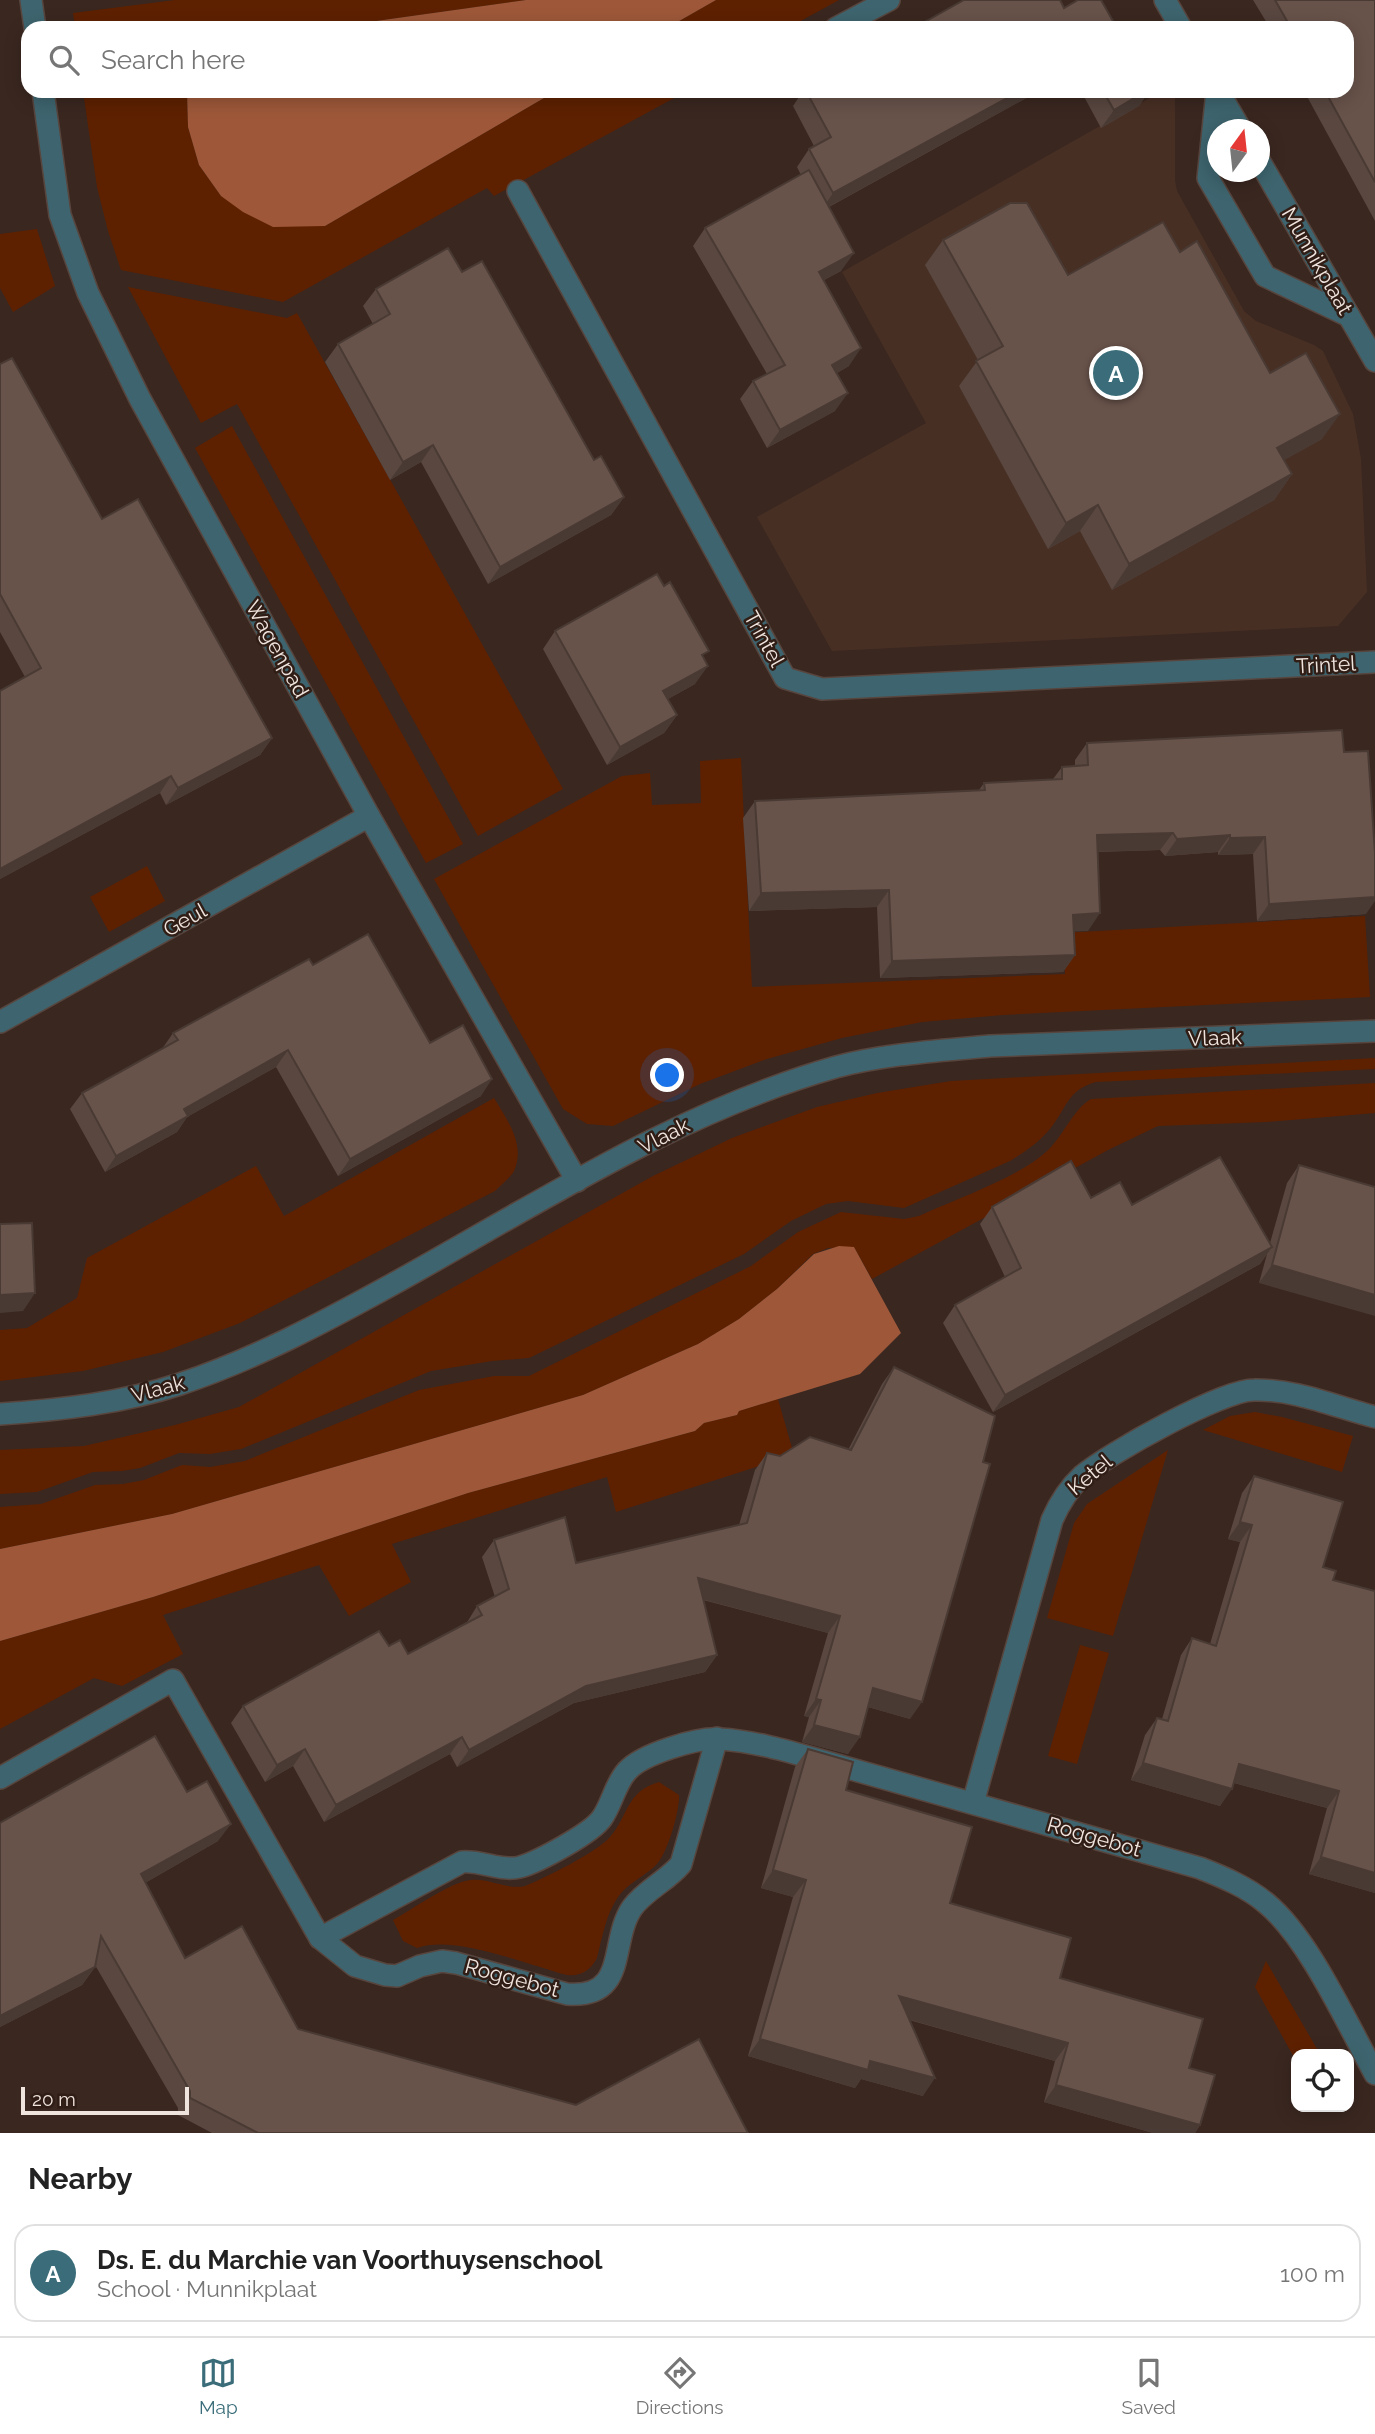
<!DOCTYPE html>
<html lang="en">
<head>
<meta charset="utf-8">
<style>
  :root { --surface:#fff; --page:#f6f6f6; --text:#222; --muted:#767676; --line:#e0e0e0; --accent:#3a6d79 }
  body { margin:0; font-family:Raleway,sans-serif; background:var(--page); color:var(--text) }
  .controls { position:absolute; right:21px; bottom:21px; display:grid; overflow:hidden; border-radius:14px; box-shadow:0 4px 18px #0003 }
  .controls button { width:63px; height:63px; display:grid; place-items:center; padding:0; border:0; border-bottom:2px solid var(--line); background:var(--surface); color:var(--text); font:35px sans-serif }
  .compass { position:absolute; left:1207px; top:119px; width:63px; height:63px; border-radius:50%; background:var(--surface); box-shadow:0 4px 18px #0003; rotate:15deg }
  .scale { position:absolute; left:21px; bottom:18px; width:168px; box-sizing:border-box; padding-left:7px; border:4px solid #f0e4de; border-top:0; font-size:19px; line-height:24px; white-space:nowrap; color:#f0e4de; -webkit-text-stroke:5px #301e16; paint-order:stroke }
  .you { position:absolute; left:668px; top:1076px; width:24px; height:24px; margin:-18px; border:5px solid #fff; border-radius:50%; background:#1a73e8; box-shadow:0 0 0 10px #1a73e833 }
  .badge { display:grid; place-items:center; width:46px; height:46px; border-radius:50%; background:var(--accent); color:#fff; font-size:23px; font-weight:700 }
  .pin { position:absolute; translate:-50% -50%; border:4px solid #fff; box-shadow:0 2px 7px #0006 }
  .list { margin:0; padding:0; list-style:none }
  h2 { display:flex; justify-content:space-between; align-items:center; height:91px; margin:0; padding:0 28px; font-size:30px }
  h2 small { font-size:23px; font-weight:400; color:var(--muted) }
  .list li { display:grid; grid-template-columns:46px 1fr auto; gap:21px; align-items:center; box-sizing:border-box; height:98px; margin:0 14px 14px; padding:0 14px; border:2px solid var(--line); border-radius:21px }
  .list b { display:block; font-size:26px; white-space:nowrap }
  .list p { margin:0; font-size:23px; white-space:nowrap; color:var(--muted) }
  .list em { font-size:23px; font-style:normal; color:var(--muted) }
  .icon { flex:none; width:38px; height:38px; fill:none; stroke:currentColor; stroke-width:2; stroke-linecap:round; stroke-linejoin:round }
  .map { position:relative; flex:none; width:1375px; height:2133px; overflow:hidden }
  .search { position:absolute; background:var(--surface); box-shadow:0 4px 18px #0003; left:21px; right:21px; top:21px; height:77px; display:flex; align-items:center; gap:18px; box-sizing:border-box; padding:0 24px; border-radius:21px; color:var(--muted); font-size:26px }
  .sheet { height:203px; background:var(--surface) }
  nav { display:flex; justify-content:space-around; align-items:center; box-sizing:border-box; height:98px; border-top:2px solid var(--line); background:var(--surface); font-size:19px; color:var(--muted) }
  nav a { display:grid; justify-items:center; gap:4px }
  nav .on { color:var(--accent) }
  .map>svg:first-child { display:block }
</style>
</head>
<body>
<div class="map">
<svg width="1375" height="2133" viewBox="0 0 1375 2133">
  <rect width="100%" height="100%" fill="#3a2720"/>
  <polygon fill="#482f24" points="1162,91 1175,91 1175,180 1177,191 1244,311 1256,321 1314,345 1323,351 1353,414 1361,459 1367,592 1338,626 832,651 757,517 926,423 842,272"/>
  <g fill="#5e2100">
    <polygon points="175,0 526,0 326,28 75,28 73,13"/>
    <polygon points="716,0 839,0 788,28 667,28"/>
    <polygon points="83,91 187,91 188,127 199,165 221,196 325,226 556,91 687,91 494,196 487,188 283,302 121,270 108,231 97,187"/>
    <polygon points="37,229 55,286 13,312 0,288 0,234"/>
    <polygon points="128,287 287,318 297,313 563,789 478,836 237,404 201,423"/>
    <polygon points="232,426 463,844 426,863 195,448"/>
    <polygon points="741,758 752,987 1065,974 1062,933 1365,916 1370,997 1003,1015 922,1022 842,1038 767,1059 700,1084 613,1126 587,1124 563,1109 434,879 622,776 650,773 652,805 701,803 700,761"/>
    <polygon points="147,866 165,901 109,932 90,897"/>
    <path d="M1375,1058V1069L1096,1082C1067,1090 1067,1108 1050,1129C1038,1143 1025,1152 1010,1161L904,1208L848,1201L826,1204L791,1221L744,1254L529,1358L492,1361L431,1371L241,1449L210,1454L179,1453L140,1468L122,1471L93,1472L37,1492L0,1494V1450L84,1446L175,1425L239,1407L653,1176L732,1138L817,1107L877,1093L951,1081Z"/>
    <path d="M1375,1083V1113L1267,1122L1158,1126L1108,1150L872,1279L854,1247L828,1248L813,1254L777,1289L739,1319L698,1344L583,1395L172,1514L0,1549V1507L41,1504L95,1485L123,1484L144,1480L182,1465L210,1467L245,1461L419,1390L494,1376H529L751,1266L798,1232L841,1212L904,1219L919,1216C955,1199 1017,1178 1046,1152C1064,1136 1072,1110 1091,1099Z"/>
    <path d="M494,1098C507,1120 526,1144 514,1171C510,1178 501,1185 495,1191L240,1323L163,1352L83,1371L0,1381V1330L27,1328L77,1298L87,1258L256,1166L284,1216Z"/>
    <polygon points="778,1399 794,1455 616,1512 607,1477 392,1544 411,1582 349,1616 319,1565 163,1615 183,1654 122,1686 94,1678 0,1729 0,1641 153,1597 468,1493 695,1431 704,1423 737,1415 739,1411"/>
    <polygon points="1255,1412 1282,1417 1353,1436 1342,1472 1203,1430 1230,1416"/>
    <polygon points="1168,1450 1113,1636 1047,1618 1074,1523 1087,1504"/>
    <polygon points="1080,1645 1109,1653 1077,1764 1048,1756"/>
    <path d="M659,1782L679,1795C680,1810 667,1856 655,1866C643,1877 628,1883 618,1897C606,1914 602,1938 597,1958C591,1970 580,1977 567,1975C528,1965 453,1934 417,1948L403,1941L393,1920C411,1910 452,1881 471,1880C489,1878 507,1890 525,1886C545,1878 597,1852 610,1837C628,1817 626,1791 659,1782Z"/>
    <polygon points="1266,1961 1320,2054 1296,2054 1296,2061 1255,1987"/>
  </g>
  <g fill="#9e5839">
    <polygon points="526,0 716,0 667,28 326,28"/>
    <polygon points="187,91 556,91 325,226 273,227 243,212 221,196 199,165 188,127"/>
    <polygon points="839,1246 854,1247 901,1333 860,1374 739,1411 737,1415 704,1423 695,1431 468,1493 153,1597 0,1641 0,1549 172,1514 583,1395 698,1344 739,1319 777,1289 814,1254"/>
  </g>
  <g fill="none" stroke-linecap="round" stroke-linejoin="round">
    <g stroke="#57453e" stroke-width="24">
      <g id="minor">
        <polyline points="31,0 35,28"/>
        <polyline points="1165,0 1181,28"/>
        <polyline points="836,28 889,0"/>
        <polyline points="43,91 60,215 88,293 140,399 369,816 577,1181"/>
        <polyline points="1217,91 1208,178 1265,276 1349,316"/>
        <polyline points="1218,91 1241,130"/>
        <polyline points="1260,162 1375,361"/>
        <polyline points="518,191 785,678 822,689 1375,662"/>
        <polyline points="0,1022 369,816"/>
        <path d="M0,1414C60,1410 123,1403 180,1384C255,1359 324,1322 393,1284C536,1205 677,1112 836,1067C885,1054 939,1051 990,1046L1375,1031"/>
        <path d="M0,1778L173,1680L320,1938L355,1966L385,1975L397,1976L420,1966L442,1961L456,1963L567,1994C629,1999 609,1942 632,1908C645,1890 667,1881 681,1864L717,1738"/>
        <path d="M973,1803L1052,1520C1059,1504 1069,1488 1082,1476C1109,1453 1222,1390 1254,1390C1295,1389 1336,1407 1375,1417"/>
        <path d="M320,1938L462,1862C481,1860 502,1872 520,1867C538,1862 592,1833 602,1818C612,1804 615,1784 627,1771C642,1754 698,1737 720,1739C751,1741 780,1749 809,1757L1200,1868C1223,1877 1247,1887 1266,1903C1309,1938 1347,2024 1375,2074"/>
      </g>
    </g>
    <use href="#minor" stroke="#3e656f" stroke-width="21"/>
  </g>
  <g fill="#594740">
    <polygon points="1253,0 1375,0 1375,221 1304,91 1347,91 1347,28 1270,28"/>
    <polygon points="803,91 1039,91 829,207 841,271 824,280 849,366 837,373 835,411 767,448 740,399 753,381 767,374 693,246 705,228 801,175 797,167 809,149 814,146 793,106"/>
    <polygon points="1081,91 1149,91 1139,106 1101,128"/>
    <polygon points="943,240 1068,275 1180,252 1270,373 1322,439 1284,460 1292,474 1274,500 1112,590 1080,531 1048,549 959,386 978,360 925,265"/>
    <polygon points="462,272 594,460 624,497 611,515 488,584 421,462 390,480 325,362 338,344 373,324 363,306 376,289"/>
    <polygon points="0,364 102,519 272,738 260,755 166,805 160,793 0,879 0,691 25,677 0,632"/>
    <polygon points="555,631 703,658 695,684 668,699 677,715 664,733 607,765 543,649"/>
    <polygon points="1087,743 1344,752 1366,914 1257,921 1253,854 1218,855 1218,852 1165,856 1160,850 1098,852 1088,931 1074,931 1075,955 1063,972 880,978 877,907 749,911 743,818 755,801 979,790 984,783 1053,779 1062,767 1075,766 1075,760"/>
    <polygon points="313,965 430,1043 481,1096 338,1176 276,1067 187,1117 177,1132 105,1172 70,1109 82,1093 162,1049 173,1033"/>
    <polygon points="1299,1165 1375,1187 1259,1283 1267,1254 1260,1264 993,1412 943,1323 955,1305 1005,1277 980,1224 992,1207 1091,1198 1132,1205 1270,1243 1287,1183"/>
    <polygon points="894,1367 910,1719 868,1707 848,1754 802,1742 809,1717 804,1716 828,1633 703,1600 717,1655 705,1672 574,1703 457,1767 450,1754 324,1822 293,1766 265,1782 231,1723 243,1706 408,1654 466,1624 477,1606 495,1597 482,1557 494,1540 576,1563 739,1525 755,1470 767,1453 780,1456 848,1450 882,1384"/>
    <polygon points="1254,1476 1333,1580 1375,1592 1375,1893 1309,1874 1327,1808 1234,1783 1220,1806 1131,1780 1145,1735 1157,1718 1162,1719 1181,1655 1192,1638 1210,1644 1240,1542 1228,1539 1242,1493"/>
    <polygon points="808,1749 950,1903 1189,2068 1200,2125 1195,2133 1153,2133 1044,2102 1055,2061 909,2020 923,2096 861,2079 855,2088 748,2056 793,1897 761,1888 795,1767"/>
    <polygon points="187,1792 218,1841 145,1883 185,1958 298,2029 576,2105 748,2133 212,2133 178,2115 178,2108 95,1965 95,1967 82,1985 0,2027 0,1823"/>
  </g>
  <g fill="#493a34">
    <polygon points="1020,91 1039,91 821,211 833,193"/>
    <polygon points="1146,91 1149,91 1139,106 1101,128 1114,110"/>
    <polygon points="854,253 841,271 806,290 819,272"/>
    <polygon points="861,348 849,366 820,383 832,365"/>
    <polygon points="848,393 835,411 767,448 780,430"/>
    <polygon points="1340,414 1322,439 1259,474 1277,448"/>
    <polygon points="433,445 421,462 390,480 403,462"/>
    <polygon points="1292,474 1274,500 1112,590 1129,564"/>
    <polygon points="624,497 611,515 488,584 500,567"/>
    <polygon points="1098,505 1080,531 1048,549 1066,523"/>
    <polygon points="708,666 695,684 650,709 663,691"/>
    <polygon points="677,715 664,733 607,765 620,747"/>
    <polygon points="272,738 260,755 166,805 178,788"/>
    <polygon points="171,776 160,793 0,879 0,869"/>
    <polygon points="1173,833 1160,850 1085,852 1097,835"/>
    <polygon points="1230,835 1218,852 1165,856 1177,839"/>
    <polygon points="1265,837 1253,854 1218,855 1230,838"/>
    <polygon points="889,890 877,907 749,911 761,893"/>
    <polygon points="1375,897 1375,901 1366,914 1257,921 1269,904"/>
    <polygon points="1100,913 1088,931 1061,932 1073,915"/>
    <polygon points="1075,955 1063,972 880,978 892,961"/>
    <polygon points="288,1050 276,1067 187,1117 177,1132 105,1172 116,1156 184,1109"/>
    <polygon points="492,1079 481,1096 338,1176 350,1159"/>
    <polygon points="1272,1247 1260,1264 993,1412 1005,1395"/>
    <polygon points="1272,1265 1375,1295 1375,1316 1259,1283"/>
    <polygon points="35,1293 23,1311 0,1313 0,1295"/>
    <polygon points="1240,1522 1252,1525 1240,1542 1228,1539"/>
    <polygon points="698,1578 840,1616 828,1633 686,1595"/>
    <polygon points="717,1655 705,1672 574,1703 457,1767 469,1750 586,1686"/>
    <polygon points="873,1688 922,1702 910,1719 861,1705"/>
    <polygon points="816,1699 821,1700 809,1717 804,1716"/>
    <polygon points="814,1725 860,1737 848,1754 802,1742"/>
    <polygon points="462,1737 450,1754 324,1822 336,1805"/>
    <polygon points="305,1749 293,1766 265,1782 277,1765"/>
    <polygon points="1143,1763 1232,1789 1220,1806 1131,1780"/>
    <polygon points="1239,1764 1339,1791 1327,1808 1227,1781"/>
    <polygon points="231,1824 218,1841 129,1892 141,1874"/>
    <polygon points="1321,1857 1375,1873 1375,1893 1309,1874"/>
    <polygon points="773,1870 806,1880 793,1897 761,1888"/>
    <polygon points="95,1967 82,1985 0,2027 0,2016"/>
    <polygon points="899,1996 1068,2043 1055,2061 886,2013"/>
    <polygon points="760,2039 870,2061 935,2078 923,2096 861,2079 855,2088 748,2056"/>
    <polygon points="1056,2085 1200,2125 1195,2133 1153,2133 1044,2102"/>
  </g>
  <g fill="#68534a" stroke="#493a34" stroke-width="2">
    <polygon points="964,0 1060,0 1064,8 1078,0 1101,0 1117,28 914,28"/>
    <polygon points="1275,0 1375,0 1375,182 1325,91 1347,91 1347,28 1291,28"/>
    <polygon points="806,91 1020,91 833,193 809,149 831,137"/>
    <polygon points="1103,91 1146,91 1114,110"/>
    <polygon points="809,170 854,253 819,272 861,348 832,365 848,393 780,430 753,381 785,365 705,228"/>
    <polygon points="1010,203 1027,203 1068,275 1163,222 1180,252 1197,241 1270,373 1306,353 1340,414 1277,448 1292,474 1129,564 1098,505 1066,523 976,361 1003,346 943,240"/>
    <polygon points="448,248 462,272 482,261 594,460 601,456 624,497 500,567 433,445 403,462 338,344 390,314 376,289"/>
    <polygon points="12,358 102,519 138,499 272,738 178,788 171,776 0,869 0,691 41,668 0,594 0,364"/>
    <polygon points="657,574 664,586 670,582 709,651 702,655 708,666 663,691 677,715 620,747 555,631"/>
    <polygon points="1342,730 1344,752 1368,751 1375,853 1375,897 1269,904 1265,837 1230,838 1230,835 1177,839 1173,833 1097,835 1100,913 1073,915 1075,955 892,961 889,890 761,893 755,801 985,790 984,783 1062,779 1062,767 1088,765 1087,743"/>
    <polygon points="368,934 430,1043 463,1025 492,1079 350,1159 288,1050 184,1109 188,1116 116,1156 82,1093 178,1040 173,1033 309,959 313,965"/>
    <polygon points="1220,1157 1272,1247 1005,1395 955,1305 1021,1268 992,1207 1071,1161 1091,1198 1120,1182 1132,1205"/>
    <polygon points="1299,1165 1375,1187 1375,1295 1272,1265"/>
    <polygon points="32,1223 35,1293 0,1295 0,1224"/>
    <polygon points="894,1367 995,1416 983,1462 990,1464 922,1702 873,1688 860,1737 814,1725 821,1700 816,1699 840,1616 698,1578 717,1655 586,1686 469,1750 462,1737 336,1805 305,1749 277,1765 243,1706 379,1631 389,1646 400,1640 408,1654 482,1615 477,1606 509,1589 494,1540 565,1517 576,1563 747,1523 767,1453 780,1456 810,1437 851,1450"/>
    <polygon points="1254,1476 1343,1502 1323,1567 1336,1571 1333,1580 1375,1591 1375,1873 1321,1857 1339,1791 1239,1764 1232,1789 1143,1763 1157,1718 1168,1721 1192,1638 1216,1646 1252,1525 1240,1522"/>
    <polygon points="155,1736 187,1792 207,1781 231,1824 141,1874 185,1958 242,1926 298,2029 576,2105 699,2039 748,2133 258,2133 190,2098 190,2091 101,1936 95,1967 0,2016 0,1823"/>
    <polygon points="808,1749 853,1762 846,1790 972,1827 950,1903 1071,1938 1060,1978 1203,2019 1189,2068 1215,2075 1200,2125 1056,2085 1068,2043 899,1996 935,2078 870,2061 868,2070 760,2039 806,1880 773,1870"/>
  </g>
  <g text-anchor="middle" stroke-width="5" stroke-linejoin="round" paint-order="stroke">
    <g font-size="21" fill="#f0e4de" stroke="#301e16">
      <text transform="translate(1317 261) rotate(60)" y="7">Munnikplaat</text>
      <text transform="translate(764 639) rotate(61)" y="7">Trintel</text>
      <text transform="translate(277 649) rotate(61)" y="7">Wagenpad</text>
      <text transform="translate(1326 665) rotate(-3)" y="7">Trintel</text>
      <text transform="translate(185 920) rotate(-29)" y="7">Geul</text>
      <text transform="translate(1215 1038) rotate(-2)" y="7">Vlaak</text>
      <text transform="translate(664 1136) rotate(-27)" y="7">Vlaak</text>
      <text transform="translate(158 1389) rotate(-15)" y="7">Vlaak</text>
      <text transform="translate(1090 1475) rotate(-40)" y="7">Ketel</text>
      <text transform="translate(1094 1837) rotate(16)" y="7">Roggebot</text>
      <text transform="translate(512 1978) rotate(15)" y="7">Roggebot</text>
    </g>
  </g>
</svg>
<div class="controls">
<button><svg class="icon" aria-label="locate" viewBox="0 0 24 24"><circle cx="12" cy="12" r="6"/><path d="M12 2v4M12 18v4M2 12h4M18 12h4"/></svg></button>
</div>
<svg class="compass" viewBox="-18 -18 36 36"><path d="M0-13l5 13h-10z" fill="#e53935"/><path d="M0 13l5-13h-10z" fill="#767676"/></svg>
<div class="scale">20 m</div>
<div class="you"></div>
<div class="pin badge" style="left:1116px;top:373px">A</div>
<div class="search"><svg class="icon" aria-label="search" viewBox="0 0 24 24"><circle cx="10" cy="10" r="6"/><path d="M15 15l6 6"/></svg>Search here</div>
</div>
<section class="sheet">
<h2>Nearby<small></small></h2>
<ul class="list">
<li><span class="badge">A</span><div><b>Ds. E. du Marchie van Voorthuysenschool</b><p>School · Munnikplaat</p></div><em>100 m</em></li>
</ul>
</section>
<nav>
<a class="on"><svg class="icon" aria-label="map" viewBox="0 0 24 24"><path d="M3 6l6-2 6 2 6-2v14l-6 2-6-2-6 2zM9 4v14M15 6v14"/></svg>Map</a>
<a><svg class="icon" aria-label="directions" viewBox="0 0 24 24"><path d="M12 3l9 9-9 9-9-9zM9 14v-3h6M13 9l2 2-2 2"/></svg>Directions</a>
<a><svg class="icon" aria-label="saved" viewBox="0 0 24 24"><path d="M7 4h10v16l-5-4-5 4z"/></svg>Saved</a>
</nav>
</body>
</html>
